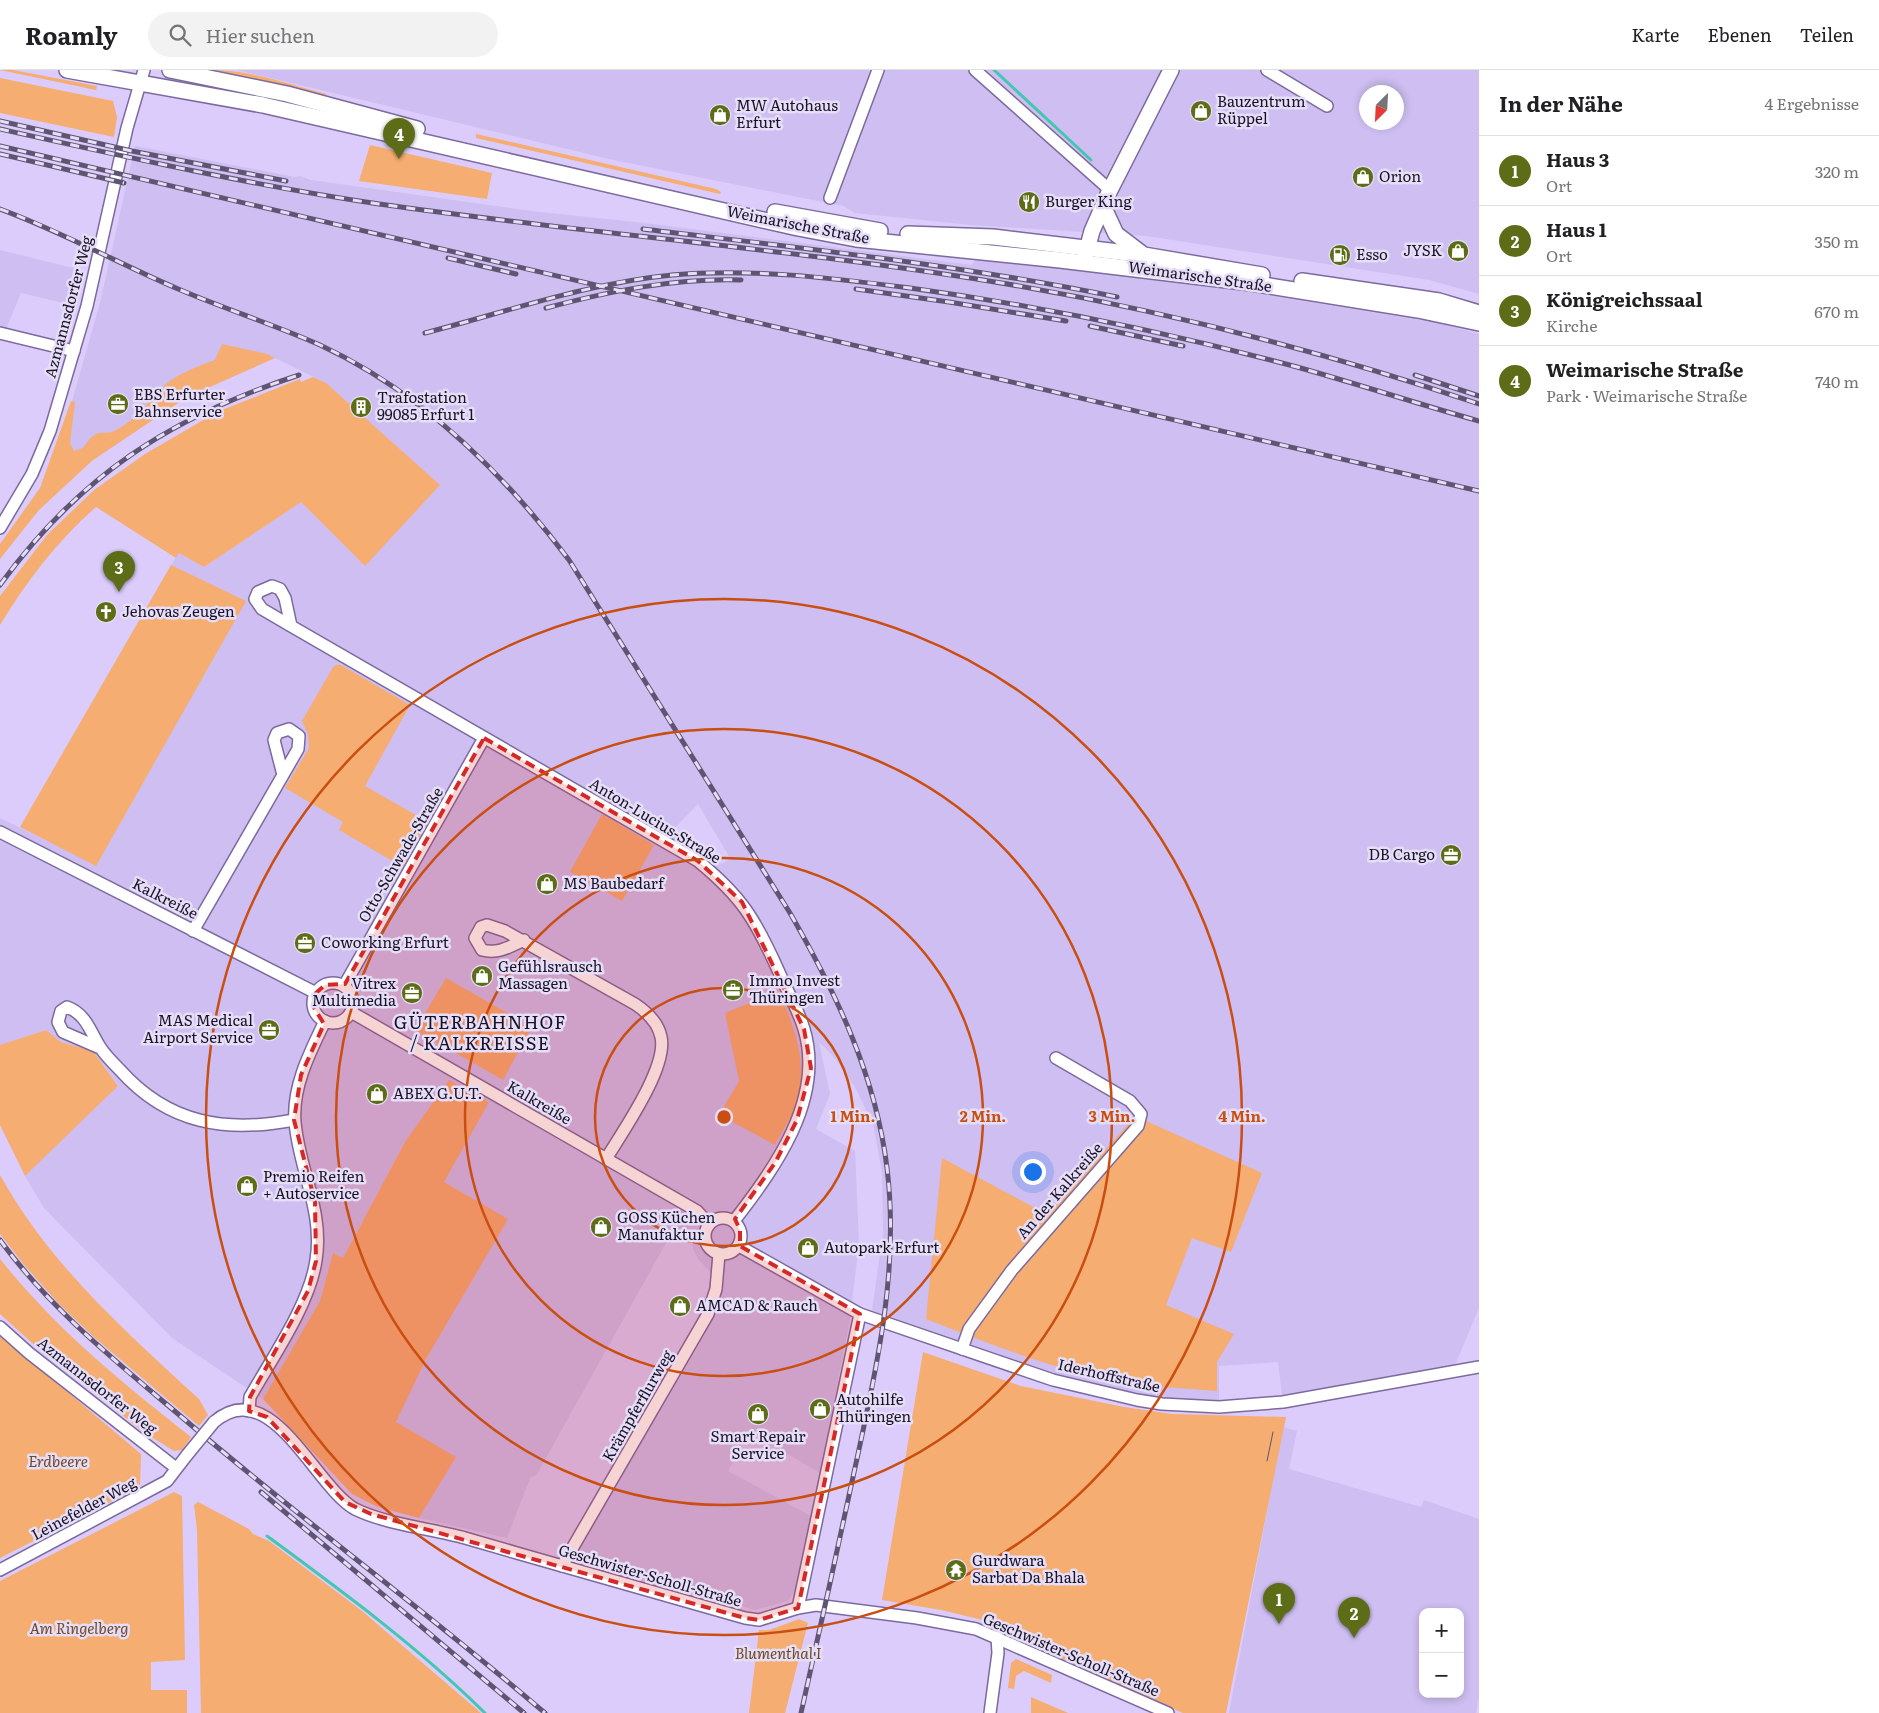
<!DOCTYPE html>
<html lang="de">
<head>
<meta charset="utf-8">
<style>
  :root { --surface:#fff; --page:#f2f2f2; --text:#202124; --muted:#757577; --line:#e0e0e0; --accent:#5d6d17 }
  body { margin:0; font-family:Literata,serif; background:var(--page); color:var(--text) }
  .controls { position:absolute; right:15px; bottom:15px; display:grid; overflow:hidden; border-radius:10px; box-shadow:0 2px 8px #0003 }
  .controls button { width:45px; height:45px; display:grid; place-items:center; padding:0; border:0; border-bottom:1px solid var(--line); background:var(--surface); color:var(--text); font:25px sans-serif }
  .compass { position:absolute; left:1359px; top:15px; width:45px; height:45px; border-radius:50%; background:var(--surface); box-shadow:0 2px 8px #0003; rotate:204deg }
  .you { position:absolute; left:1032px; top:1101px; width:18px; height:18px; margin:-12px; border:4px solid #fff; border-radius:50%; background:#1a73e8; box-shadow:0 0 0 8px #1a73e833 }
  .badge { display:grid; place-items:center; width:32px; height:32px; border-radius:50%; background:var(--accent); color:#fff; font-size:16px; font-weight:700 }
  .pin { position:absolute; translate:-50% -41px; filter:drop-shadow(0 1px 2px #0008) }
  .pin::after { content:''; position:absolute; top:26px; width:18px; height:15px; background:inherit; clip-path:polygon(0 0,100% 0,50% 100%) }
  .list { margin:0; padding:0; list-style:none }
  h2 { display:flex; justify-content:space-between; align-items:center; height:65px; margin:0; padding:0 20px; font-size:21px }
  h2 small { font-size:16px; font-weight:400; color:var(--muted) }
  .list li { display:grid; grid-template-columns:32px 1fr auto; gap:15px; align-items:center; box-sizing:border-box; height:70px; padding:0 20px; border-top:1px solid var(--line) }
  .list b { display:block; font-size:19px; white-space:nowrap }
  .list p { margin:0; font-size:16px; white-space:nowrap; color:var(--muted) }
  .list em { font-size:16px; font-style:normal; color:var(--muted) }
  .icon { flex:none; width:28px; height:28px; fill:none; stroke:currentColor; stroke-width:2; stroke-linecap:round; stroke-linejoin:round }
  .map { position:relative; flex:none; width:1479px; height:1643px; overflow:hidden }
  header { display:flex; align-items:center; gap:30px; box-sizing:border-box; height:70px; padding:0 25px; background:var(--surface); border-bottom:1px solid var(--line) }
  header strong { font-size:24px }
  nav { display:flex; gap:28px; margin-inline-start:auto; font-size:18px }
  .search { width:350px; height:45px; background:var(--page); display:flex; align-items:center; gap:12px; box-sizing:border-box; padding:0 18px; border-radius:28px; color:var(--muted); font-size:19px }
  main { display:flex }
  aside { flex:1; background:var(--surface) }
  .map>svg:first-child { display:block }
</style>
</head>
<body>
<header>
<strong>Roamly</strong>
<div class="search"><svg class="icon" aria-label="search" viewBox="0 0 24 24"><circle cx="10" cy="10" r="6"/><path d="M15 15l6 6"/></svg>Hier suchen</div>
<nav><a>Karte</a><a>Ebenen</a><a>Teilen</a></nav>
</header>
<main>
<div class="map">
<svg width="1479" height="1643" viewBox="0 0 1479 1643">
  <rect width="100%" height="100%" fill="#dbccfb"/>
  <g fill="#cebef1" fill-rule="evenodd">
    <path d="M237,0H1479V224L1429,210L1147,166L971,155L855,143L843,136L609,89ZM1366,22H1396V52H1366Z"/>
    <path d="M135,76L295,107L300,106L311,110L531,141L644,153L972,195L977,188L1247,222L1438,253L1479,264V1238L1455,1295L1282,1325L1278,1292L1219,1296V1330L1163,1328L1138,1324L1055,1303L872,1241L883,1163L882,1102L873,1054L855,1017L835,988L819,972L830,1024L816,1059L855,1081L859,1173L850,1249L820,1403L750,1362L728,1401L811,1446L796,1519L788,1531L755,1540L574,1488L705,1264L694,1257L709,1221L711,1203L698,1189L693,1179L692,1172L671,1164L537,1404L530,1408L507,1468L419,1448L455,1387L395,1352L426,1289L507,1149L444,1112L405,1072L343,1188L333,1183L320,1231L263,1329L172,1268L44,1138L25,1106L118,1015L93,981L61,972L46,960L0,975V748L96,795L245,531L171,495L179,483L204,497L301,432L326,313L275,288L187,327L93,390L58,380L100,233ZM698,734L730,788L722,794L670,763Z"/>
    <polygon points="0,180 85,201 76,236 21,223 6,259 0,257"/>
    <path d="M1283,1357L1297,1361L1289,1399L1421,1437L1424,1430L1479,1449V1624L1476,1643H1229ZM1423,1542H1460V1624H1423Z"/>
  </g>
  <g fill="#f5ad72">
    <polygon points="0,0 13,0 97,16 96,20"/>
    <path d="M213,0C251,0 290,15 327,24L321,27Z"/>
    <polygon points="0,8 113,31 117,47 114,67 0,43"/>
    <polygon points="476,64 716,119 721,122 720,124 476,68"/>
    <polygon points="370,75 492,103 487,129 359,111"/>
    <path d="M222,274L267,284L275,288L187,327L93,390L39,440L0,489V474L40,418L71,331L75,332L70,373L74,381L83,378C100,353 102,369 118,359C142,345 147,332 166,314C179,303 199,296 215,290Z"/>
    <path d="M313,307L326,313L440,415L365,496L301,432L204,497L179,483L176,488L96,437C57,471 27,511 0,555V526L47,465L94,420L145,384L217,342L300,309L301,312Z"/>
    <polygon points="171,495 246,531 96,796 20,757"/>
    <polygon points="336,595 341,595 410,635 365,716 428,752 403,797 339,760 343,752 285,718 309,678 308,664 302,651 333,597"/>
    <polygon points="602,744 654,775 622,831 570,802"/>
    <polygon points="446,908 532,957 503,1010 415,960"/>
    <path d="M779,921C795,958 810,997 795,1037C790,1050 781,1063 775,1075L719,1045L739,1011L725,943Z"/>
    <polygon points="46,960 61,972 93,981 118,1016 25,1106 0,1055 0,975"/>
    <polygon points="449,1010 489,1032 444,1112 508,1149 426,1289 396,1352 456,1387 419,1448 378,1437 352,1424 263,1329 320,1231 333,1183 343,1188 405,1072"/>
    <path d="M1135,1046L1262,1103L1231,1182L1192,1168L1166,1235L1234,1264L1217,1292V1321C1182,1318 1146,1317 1111,1310C1047,1297 987,1273 926,1249L942,1088L1048,1145Z"/>
    <path d="M0,1105C49,1194 125,1261 199,1329L208,1345L199,1356L95,1268L59,1234L25,1196L0,1164Z"/>
    <path d="M0,1189C58,1261 119,1310 191,1367L182,1380L174,1381L145,1363L41,1281L0,1244Z"/>
    <polygon points="0,1265 141,1384 140,1417 0,1488"/>
    <polygon points="923,1282 1021,1316 1124,1337 1172,1344 1286,1347 1226,1643 1183,1643 1034,1576 1032,1570 991,1552 941,1540 882,1530"/>
    <polygon points="174,1422 182,1426 185,1590 151,1592 151,1620 187,1620 187,1643 0,1643 0,1511"/>
    <polygon points="198,1432 249,1459 253,1464 269,1471 362,1541 481,1643 201,1643 197,1460 194,1435"/>
    <polygon points="799,1549 808,1553 785,1643 749,1643 759,1560 769,1560"/>
    <polygon points="1016,1589 1052,1605 1051,1613 1024,1601 1016,1606 1014,1619 1008,1618 1011,1593"/>
    <polygon points="1031,1627 1068,1643 1031,1643"/>
  </g>
  <g fill="none" stroke-linecap="round" stroke-linejoin="round">
    <g stroke="#44c6b0" stroke-width="3">
      <polyline points="994,0 1091,90"/>
      <path d="M267,1466C343,1522 418,1577 485,1643"/>
    </g>
    <g stroke="#7c6a9e" stroke-width="14">
      <g id="minor">
        <polyline points="975,0 1110,120"/>
        <polyline points="1267,0 1327,36"/>
        <polyline points="830,128 878,0"/>
        <polyline points="0,263 74,281"/>
        <polyline points="0,458 32,404 50,361 87,236 127,58 144,0"/>
        <path d="M291,556L262,539L255,529L258,522L272,516L280,519L285,528L291,556L698,791C742,827 755,849 778,900C786,919 798,939 804,959C825,1029 775,1098 734,1151"/>
        <polyline points="0,762 316,923"/>
        <polyline points="193,861 298,679 299,666 289,659 277,663 274,670 283,705"/>
        <path d="M524,870C509,877 499,884 482,880L475,868L481,857L487,855L505,861L635,934C647,942 658,952 661,967C668,997 623,1061 606,1089"/>
        <circle cx="333" cy="933" r="20"/>
        <polyline points="344,916 484,668"/>
        <polyline points="351,942 697,1141 709,1154"/>
        <path d="M100,978L63,962L58,952L61,941L67,937C86,944 90,961 100,977C105,985 113,993 120,1000C168,1054 226,1063 294,1050"/>
        <circle cx="723" cy="1166" r="18"/>
        <polyline points="739,1176 860,1244 1053,1310 1137,1330 1162,1334 1219,1337 1283,1332 1479,1297"/>
        <polyline points="0,1257 29,1283 176,1398"/>
        <polyline points="962,1279 969,1259 1012,1200 1138,1056 1141,1044 1130,1031 1056,988"/>
        <path d="M249,1341L250,1327C272,1288 310,1234 316,1190C324,1141 299,1100 295,1052C292,1017 310,982 325,951"/>
        <path d="M214,1352C271,1303 315,1417 355,1439C385,1454 432,1459 465,1468C558,1495 651,1521 745,1548L759,1550L798,1538L816,1535L917,1548L976,1559L1168,1643"/>
        <polyline points="562,1496 708,1244 716,1219 719,1184"/>
        <polyline points="0,1500 167,1411 187,1385"/>
        <polyline points="798,1538 860,1244"/>
        <polyline points="990,1643 998,1583 997,1567"/>
      </g>
    </g>
    <g stroke="#7c6a9e" stroke-width="18">
      <g id="major">
        <polyline points="67,0 263,35 798,158 856,169 1060,190 1251,213 1418,240 1479,253"/>
        <polyline points="170,0 287,24 417,59"/>
        <polyline points="1103,136 1116,164 1141,183"/>
        <polyline points="775,142 880,161"/>
        <polyline points="908,164 993,167 1144,185 1262,205"/>
        <polyline points="1085,187 1092,161 1110,120 1171,0"/>
        <polyline points="1302,211 1439,231 1479,243"/>
      </g>
    </g>
    <use href="#minor" stroke="#fff" stroke-width="11"/>
    <use href="#major" stroke="#fff" stroke-width="15"/>
    <polyline stroke="#5f5573" stroke-width="1" points="1267,1391 1273,1362"/>
    <g stroke="#5f5573" stroke-width="5">
      <g id="rail">
        <polyline points="0,51 132,81 286,111"/>
        <path d="M0,59C126,87 251,115 379,134C584,163 791,179 995,212C1160,239 1321,281 1479,334"/>
        <polyline points="0,76 1479,421"/>
        <polyline points="0,84 124,113"/>
        <path d="M0,139C63,162 121,195 183,221C228,240 275,255 320,275C421,322 502,401 569,490L790,843C836,923 876,1006 887,1098C900,1203 875,1305 853,1407C836,1486 819,1564 801,1643"/>
        <path d="M643,159C801,178 961,195 1117,227"/>
        <polyline points="448,188 516,204"/>
        <polyline points="856,219 949,232 1066,251"/>
        <path d="M546,238C610,221 675,208 741,210"/>
        <polyline points="1090,256 1183,276"/>
        <path d="M425,263C506,242 588,213 672,205C751,198 832,208 910,218C1041,236 1170,263 1297,297C1358,314 1418,334 1479,351"/>
        <polyline points="1415,305 1479,326"/>
        <path d="M0,515C80,405 171,347 299,305"/>
        <path d="M0,1170C51,1240 118,1293 184,1349C302,1450 427,1542 545,1643"/>
        <polyline points="261,1422 524,1643"/>
      </g>
    </g>
    <use href="#rail" stroke="#e5def6" stroke-width="3" stroke-dasharray="9" stroke-linecap="butt"/>
    <g stroke="#7c6a9e" stroke-width="14" stroke-linecap="butt">
      <polyline id="minor-bridge" points="187,1385 214,1352"/>
    </g>
    <use href="#minor-bridge" stroke="#fff" stroke-width="11"/>
  </g>
  <path fill="#d62828" fill-opacity="0.2" stroke="#d62828" stroke-width="4" stroke-dasharray="10 6" stroke-linejoin="round" d="M484,668L698,791L742,832L804,959L811,998L797,1050L775,1093L735,1149L740,1160V1176L860,1244L798,1538L759,1550L745,1548L371,1444L345,1432L267,1347L249,1341L250,1327L308,1221L316,1191L315,1132L294,1050L301,1005L324,954L313,936L316,923L325,915L345,914Z"/>
  <g fill="none" stroke="#c94e10" stroke-width="2.5">
    <circle cx="724" cy="1047" r="129"/>
    <circle cx="724" cy="1047" r="259"/>
    <circle cx="724" cy="1047" r="388"/>
    <circle cx="724" cy="1047" r="518"/>
  </g>
  <defs>
    <g id="shop-disc" transform="scale(1.125)"><circle r="9.5" fill="#5d6d17" stroke="#e5def6"/><path d="M-5-2.5h2.3a2.7 3.5 0 0 1 5.4 0H5L5.5 6h-11ZM-1.5-2.5h3a1.5 2.3 0 0 0-3 0Z" fill="#fff"/></g>
    <g id="restaurant-disc" transform="scale(1.125)"><circle r="9.5" fill="#5d6d17" stroke="#e5def6"/><path d="M-5-6h1v4h1v-4h1v4h1v-4h1v5L-1.5 .5V6h-2V.5L-5-1ZM5-6V6H3V1.5H1.5Q1.5-4 5-6Z" fill="#fff"/></g>
    <g id="fuel-disc" transform="scale(1.125)"><circle r="9.5" fill="#5d6d17" stroke="#e5def6"/><path d="M-5.5-6h7V0h2V4h1.3V-2.5L3-4.5l.8-.8L6-3V5H2.5V1h-1V6h-7ZM-4.2-4.7v3.2H.2V-4.7Z" fill="#fff"/></g>
    <g id="office-disc" transform="scale(1.125)"><circle r="9.5" fill="#5d6d17" stroke="#e5def6"/><path d="M-6-3h4V-5.5h4V-3h4V5H-6ZM-1-4.5V-3h2v-1.5ZM-6 0V1H6V0Z" fill="#fff"/></g>
    <g id="building-disc" transform="scale(1.125)"><circle r="9.5" fill="#5d6d17" stroke="#e5def6"/><path d="M-4-6H4V6H1V3H-1V6H-4ZM-2.5-4.3h1.7v1.8h-1.7ZM.8-4.3h1.7v1.8H.8ZM-2.5-1h1.7V.8h-1.7ZM.8-1h1.7V.8H.8Z" fill="#fff"/></g>
    <g id="church-disc" transform="scale(1.125)"><circle r="9.5" fill="#5d6d17" stroke="#e5def6"/><path d="M-1.2-6h2.4v3.5h3.3v2.4h-3.3V6h-2.4V-.1h-3.3v-2.4h3.3Z" fill="#fff"/></g>
    <g id="temple-disc" transform="scale(1.125)"><circle r="9.5" fill="#5d6d17" stroke="#e5def6"/><path d="M0-6L5-2H3V0L6.5 2.5H4V6H1.5V3h-3V6H-4V2.5H-6.5L-3 0V-2H-5Z" fill="#fff"/></g>
  </defs>
  <g fill-rule="evenodd">
    <use href="#shop-disc" x="1201" y="41"/>
    <use href="#shop-disc" x="720" y="45"/>
    <use href="#shop-disc" x="1363" y="107"/>
    <use href="#restaurant-disc" x="1029" y="132"/>
    <use href="#shop-disc" x="1458" y="181"/>
    <use href="#fuel-disc" x="1340" y="185"/>
    <use href="#office-disc" x="118" y="334"/>
    <use href="#building-disc" x="361" y="337"/>
    <use href="#church-disc" x="106" y="542"/>
    <use href="#office-disc" x="1451" y="785"/>
    <use href="#shop-disc" x="547" y="814"/>
    <use href="#office-disc" x="305" y="873"/>
    <use href="#shop-disc" x="482" y="906"/>
    <use href="#office-disc" x="733" y="920"/>
    <use href="#office-disc" x="412" y="923"/>
    <use href="#office-disc" x="269" y="960"/>
    <use href="#shop-disc" x="377" y="1024"/>
    <use href="#shop-disc" x="247" y="1116"/>
    <use href="#shop-disc" x="601" y="1157"/>
    <use href="#shop-disc" x="808" y="1178"/>
    <use href="#shop-disc" x="680" y="1236"/>
    <use href="#shop-disc" x="820" y="1339"/>
    <use href="#shop-disc" x="758" y="1344"/>
    <use href="#temple-disc" x="956" y="1500"/>
  </g>
  <g text-anchor="middle" stroke-width="5" stroke-linejoin="round" paint-order="stroke">
    <g font-size="15" fill="#191227" stroke="#e5def6" text-anchor="start">
      <text x="1217" y="37">Bauzentrum<tspan x="1217" dy="17">Rüppel</tspan></text>
      <text x="736" y="41">MW Autohaus<tspan x="736" dy="17">Erfurt</tspan></text>
      <text x="1379" y="112">Orion</text>
      <text x="1045" y="137">Burger King</text>
      <text x="1442" y="186" text-anchor="end">JYSK</text>
      <text x="1356" y="190">Esso</text>
      <text x="134" y="330">EBS Erfurter<tspan x="134" dy="17">Bahnservice</tspan></text>
      <text x="377" y="333">Trafostation<tspan x="377" dy="17">99085 Erfurt 1</tspan></text>
      <text x="122" y="547">Jehovas Zeugen</text>
      <text x="1435" y="790" text-anchor="end">DB Cargo</text>
      <text x="563" y="819">MS Baubedarf</text>
      <text x="321" y="878">Coworking Erfurt</text>
      <text x="498" y="902">Gefühlsrausch<tspan x="498" dy="17">Massagen</tspan></text>
      <text x="749" y="916">Immo Invest<tspan x="749" dy="17">Thüringen</tspan></text>
      <text x="396" y="919" text-anchor="end">Vitrex<tspan x="396" dy="17">Multimedia</tspan></text>
      <text x="253" y="956" text-anchor="end">MAS Medical<tspan x="253" dy="17">Airport Service</tspan></text>
      <text x="393" y="1029">ABEX G.U.T.</text>
      <text x="263" y="1112">Premio Reifen<tspan x="263" dy="17">+ Autoservice</tspan></text>
      <text x="617" y="1153">GOSS Küchen<tspan x="617" dy="17">Manufaktur</tspan></text>
      <text x="824" y="1183">Autopark Erfurt</text>
      <text x="696" y="1241">AMCAD &amp; Rauch</text>
      <text x="836" y="1335">Autohilfe<tspan x="836" dy="17">Thüringen</tspan></text>
      <text x="758" y="1372" text-anchor="middle">Smart Repair<tspan x="758" dy="17">Service</tspan></text>
      <text x="972" y="1496">Gurdwara<tspan x="972" dy="17">Sarbat Da Bhala</tspan></text>
    </g>
    <g font-size="15" fill="#191227" stroke="#e5def6">
      <text transform="translate(798 155) rotate(11)" y="5">Weimarische Straße</text>
      <text transform="translate(1200 207) rotate(8)" y="5">Weimarische Straße</text>
      <text transform="translate(69 237) rotate(-75)" y="5">Azmannsdorfer Weg</text>
      <text transform="translate(655 751) rotate(31)" y="5">Anton-Lucius-Straße</text>
      <text transform="translate(401 785) rotate(-60)" y="5">Otto-Schwade-Straße</text>
      <text transform="translate(165 829) rotate(27)" y="5">Kalkreiße</text>
      <text transform="translate(539 1033) rotate(30)" y="5">Kalkreiße</text>
      <text transform="translate(1060 1121) rotate(-49)" y="5">An der Kalkreiße</text>
      <text transform="translate(1109 1306) rotate(13)" y="5">Iderhoffstraße</text>
      <text transform="translate(97 1316) rotate(38)" y="5">Azmannsdorfer Weg</text>
      <text transform="translate(638 1336) rotate(-60)" y="5">Krämpferflurweg</text>
      <text transform="translate(84 1439) rotate(-28)" y="5">Leinefelder Weg</text>
      <text transform="translate(650 1506) rotate(16)" y="5">Geschwister-Scholl-Straße</text>
      <text transform="translate(1071 1585) rotate(23)" y="5">Geschwister-Scholl-Straße</text>
    </g>
    <g font-size="15" font-style="italic" fill="#6f4828" stroke="#e5def6">
      <text x="58" y="1397">Erdbeere</text>
      <text x="79" y="1564">Am Ringelberg</text>
      <text x="778" y="1589">Blumenthal I</text>
    </g>
    <g font-size="18" letter-spacing="1" fill="#191227" stroke="#e5def6">
      <text x="480" y="959">GÜTERBAHNHOF<tspan x="480" dy="21">/ KALKREISSE</tspan></text>
    </g>
  </g>
  <circle cx="724" cy="1047" r="8" fill="#c94e10" stroke="#e5def6" stroke-width="2.5"/>
  <g font-size="15" text-anchor="middle" font-weight="bold" fill="#c94e10" stroke="#e5def6" stroke-width="5" stroke-linejoin="round" paint-order="stroke">
    <text x="853" y="1052">1 Min.</text>
    <text x="983" y="1052">2 Min.</text>
    <text x="1112" y="1052">3 Min.</text>
    <text x="1242" y="1052">4 Min.</text>
  </g>
</svg>
<div class="controls">
<button>+</button>
<button>−</button>
</div>
<svg class="compass" viewBox="-18 -18 36 36"><path d="M0-13l5 13h-10z" fill="#e53935"/><path d="M0 13l5-13h-10z" fill="#757577"/></svg>
<div class="you"></div>
<div class="pin badge" style="left:1279px;top:1554px">1</div>
<div class="pin badge" style="left:1354px;top:1568px">2</div>
<div class="pin badge" style="left:119px;top:522px">3</div>
<div class="pin badge" style="left:399px;top:89px">4</div>
</div>
<aside>
<h2>In der Nähe<small>4 Ergebnisse</small></h2>
<ul class="list">
<li><span class="badge">1</span><div><b>Haus 3</b><p>Ort</p></div><em>320 m</em></li>
<li><span class="badge">2</span><div><b>Haus 1</b><p>Ort</p></div><em>350 m</em></li>
<li><span class="badge">3</span><div><b>Königreichssaal</b><p>Kirche</p></div><em>670 m</em></li>
<li><span class="badge">4</span><div><b>Weimarische Straße</b><p>Park · Weimarische Straße</p></div><em>740 m</em></li>
</ul>
</aside>
</main>
</body>
</html>
